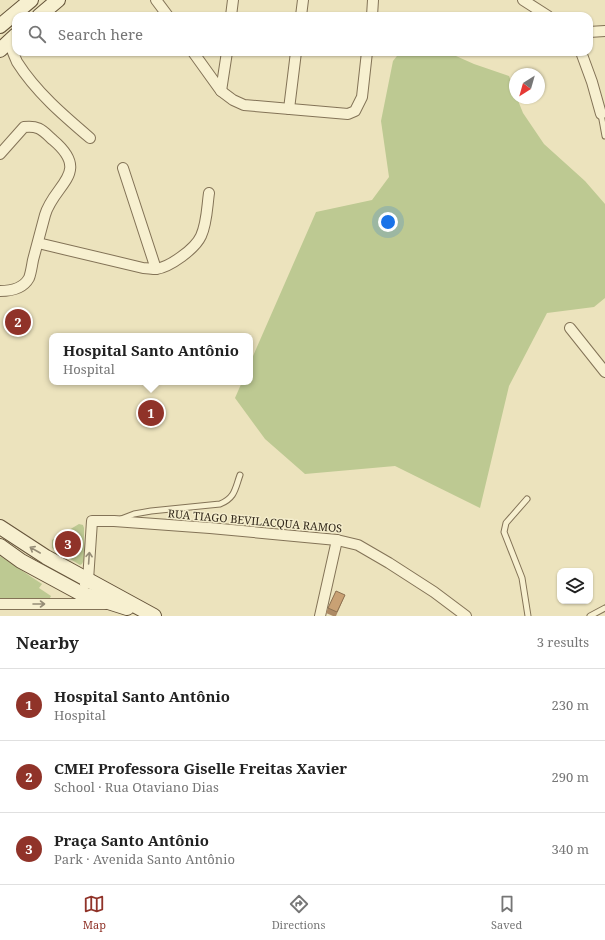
<!DOCTYPE html>
<html lang="en">
<head>
<meta charset="utf-8">
<style>
  :root { --surface:#fff; --page:#f2f2f2; --text:#222; --muted:#767676; --line:#e0e0e0; --accent:#903329 }
  body { margin:0; font-family:"Noto Serif",serif; background:var(--page); color:var(--text) }
  .controls { position:absolute; right:12px; bottom:12px; display:grid; overflow:hidden; border-radius:8px; box-shadow:0 1px 3px #0004 }
  .controls button { width:36px; height:36px; display:grid; place-items:center; padding:0; border:0; border-bottom:1px solid var(--line); background:var(--surface); color:var(--text); font:20px sans-serif }
  .compass { position:absolute; left:509px; top:68px; width:36px; height:36px; border-radius:50%; background:var(--surface); box-shadow:0 1px 3px #0004; rotate:217deg }
  .you { position:absolute; left:388px; top:222px; width:14px; height:14px; margin:-10px; border:3px solid #fff; border-radius:50%; background:#1a73e8; box-shadow:0 0 0 6px #1a73e833 }
  .badge { display:grid; place-items:center; width:26px; height:26px; border-radius:50%; background:var(--accent); color:#fff; font-size:13px; font-weight:700 }
  .pin { position:absolute; translate:-50% -50%; border:2px solid #fff; box-shadow:0 1px 4px #0006 }
  .popup { position:absolute; left:49px; top:333px; width:204px; height:52px; box-sizing:border-box; display:grid; place-content:center; border-radius:8px; background:var(--surface); filter:drop-shadow(0 1px 3px #0005); font-size:13px; white-space:nowrap; color:var(--muted) }
  .popup b { font-size:15px; color:var(--text) }
  .popup::after { content:''; position:absolute; left:50%; top:100%; margin-left:-8px; border:8px solid transparent; border-top-color:var(--surface) }
  .list { margin:0; padding:0; list-style:none }
  h2 { display:flex; justify-content:space-between; align-items:center; height:52px; margin:0; padding:0 16px; font-size:17px }
  h2 small { font-size:13px; font-weight:400; color:var(--muted) }
  .list li { display:grid; grid-template-columns:26px 1fr auto; gap:12px; align-items:center; box-sizing:border-box; height:72px; padding:0 16px; border-top:1px solid var(--line) }
  .list b { display:block; font-size:15px; white-space:nowrap }
  .list p { margin:0; font-size:13px; white-space:nowrap; color:var(--muted) }
  .list em { font-size:13px; font-style:normal; color:var(--muted) }
  .icon { flex:none; width:22px; height:22px; fill:none; stroke:currentColor; stroke-width:2; stroke-linecap:round; stroke-linejoin:round }
  .map { position:relative; flex:none; width:605px; height:616px; overflow:hidden }
  .search { position:absolute; background:var(--surface); box-shadow:0 1px 3px #0004; left:12px; right:12px; top:12px; height:44px; display:flex; align-items:center; gap:10px; box-sizing:border-box; padding:0 14px; border-radius:12px; color:var(--muted); font-size:15px }
  .sheet { height:268px; background:var(--surface) }
  nav { display:flex; justify-content:space-around; align-items:center; box-sizing:border-box; height:56px; border-top:1px solid var(--line); background:var(--surface); font-size:11px; color:var(--muted) }
  nav a { display:grid; justify-items:center; gap:2px }
  nav .on { color:var(--accent) }
  .map>svg:first-child { display:block }
</style>
</head>
<body>
<div class="map">
<svg width="605" height="616" viewBox="0 0 605 616">
  <rect width="100%" height="100%" fill="#ece3bd"/>
  <g fill="#bdc992">
    <polygon points="400,52 447,52 474,64 509,76 515,92 515,98 517,98 523,113 544,144 585,181 605,204 605,298 594,307 547,313 509,386 480,508 395,466 305,474 265,439 235,398 242,382 250,382 250,363 316,212 372,200 389,177 381,121 393,61"/>
    <polygon points="79,524 83,525 84,528 84,560 82,564 80,565 52,548 52,540"/>
    <polygon points="0,556 42,584 39,588 51,596 48,602 0,602"/>
  </g>
  <g fill="none" stroke-linecap="round" stroke-linejoin="round">
    <g stroke="#837357" stroke-width="7">
      <g id="lane">
        <polyline points="601,114 605,136"/>
        <polyline points="527,499 506,523 504,532 522,578 528,616"/>
        <path d="M121,519L134,514L151,511L220,504C235,498 235,489 240,475"/>
        <polyline points="590,616 605,608"/>
      </g>
    </g>
    <g stroke="#837357" stroke-width="12">
      <g id="street">
        <polyline points="156,0 168,16"/>
        <polyline points="523,0 548,16"/>
        <polyline points="231,16 233,0"/>
        <polyline points="301,16 303,0"/>
        <polyline points="372,16 373,0"/>
        <polyline points="589,32 605,31"/>
        <path d="M9,42C11,48 14,55 17,62C36,92 63,115 90,138"/>
        <polyline points="193,52 221,91 233,100 244,105 348,114 355,111 362,97 367,52"/>
        <polyline points="581,52 592,82 601,114"/>
        <polyline points="221,91 227,52"/>
        <polyline points="289,109 296,52"/>
        <path d="M0,154L24,127C39,125 43,131 53,140C92,173 54,184 45,215C41,230 37,245 33,260C32,265 31,273 29,278C23,289 11,291 0,291"/>
        <polyline points="123,168 156,269"/>
        <path d="M38,243L143,268C147,268 152,269 156,269C170,267 195,249 201,236C207,223 207,207 209,193"/>
        <polyline points="570,328 605,372"/>
        <polyline points="85,584 88,580 92,521 114,521 210,528 337,540 358,545 389,563 434,592 466,616"/>
        <polyline points="0,604 106,604"/>
        <polyline points="320,616 337,540"/>
      </g>
    </g>
    <g stroke="#65543a" stroke-width="16">
      <g id="secondary">
        <polyline points="39,16 58,0"/>
        <polyline points="0,26 31,0"/>
        <polyline points="0,50 16,35"/>
        <polyline points="0,527 46,557 154,616"/>
        <polyline points="0,546 21,561 80,593 127,608"/>
      </g>
    </g>
    <use href="#lane" stroke="#f7f0d0" stroke-width="5"/>
    <use href="#street" stroke="#f7f0d0" stroke-width="10"/>
    <use href="#secondary" stroke="#f7f0d0" stroke-width="14"/>
  </g>
  <polygon fill="#ad8a64" points="345,595 336,616 333,616 326,613 328,608"/>
  <polygon fill="#c9a174" stroke="#8d7151" points="336,591 345,595 337,612 328,608"/>
  <defs><path id="oneway-shaft" d="M-6 0H5M1.5-3L5.5 0L1.5 3" fill="none" stroke-width="1.6" stroke-linecap="round" stroke-linejoin="round"/></defs>
  <g stroke="#958c76">
    <use href="#oneway-shaft" transform="translate(35 550) rotate(-150)"/>
    <use href="#oneway-shaft" transform="translate(89 558) rotate(-86)"/>
    <use href="#oneway-shaft" transform="translate(39 604)"/>
  </g>
  <g text-anchor="middle" stroke-width="3" stroke-linejoin="round" paint-order="stroke">
    <g font-size="11" fill="#33291b" stroke="#f4edcc">
      <text transform="translate(255 521) rotate(5)" y="4">RUA TIAGO BEVILACQUA RAMOS</text>
    </g>
  </g>
</svg>
<div class="controls">
<button><svg class="icon" aria-label="layers" viewBox="0 0 24 24"><path d="M12 4l9 5-9 5-9-5zM3 14l9 5 9-5"/></svg></button>
</div>
<svg class="compass" viewBox="-18 -18 36 36"><path d="M0-13l5 13h-10z" fill="#e53935"/><path d="M0 13l5-13h-10z" fill="#767676"/></svg>
<div class="you"></div>
<div class="pin badge" style="left:151px;top:413px">1</div>
<div class="popup"><b>Hospital Santo Antônio</b>Hospital</div>
<div class="pin badge" style="left:18px;top:322px">2</div>
<div class="pin badge" style="left:68px;top:544px">3</div>
<div class="search"><svg class="icon" aria-label="search" viewBox="0 0 24 24"><circle cx="10" cy="10" r="6"/><path d="M15 15l6 6"/></svg>Search here</div>
</div>
<section class="sheet">
<h2>Nearby<small>3 results</small></h2>
<ul class="list">
<li><span class="badge">1</span><div><b>Hospital Santo Antônio</b><p>Hospital</p></div><em>230 m</em></li>
<li><span class="badge">2</span><div><b>CMEI Professora Giselle Freitas Xavier</b><p>School · Rua Otaviano Dias</p></div><em>290 m</em></li>
<li><span class="badge">3</span><div><b>Praça Santo Antônio</b><p>Park · Avenida Santo Antônio</p></div><em>340 m</em></li>
</ul>
</section>
<nav>
<a class="on"><svg class="icon" aria-label="map" viewBox="0 0 24 24"><path d="M3 6l6-2 6 2 6-2v14l-6 2-6-2-6 2zM9 4v14M15 6v14"/></svg>Map</a>
<a><svg class="icon" aria-label="directions" viewBox="0 0 24 24"><path d="M12 3l9 9-9 9-9-9zM9 14v-3h6M13 9l2 2-2 2"/></svg>Directions</a>
<a><svg class="icon" aria-label="saved" viewBox="0 0 24 24"><path d="M7 4h10v16l-5-4-5 4z"/></svg>Saved</a>
</nav>
</body>
</html>
